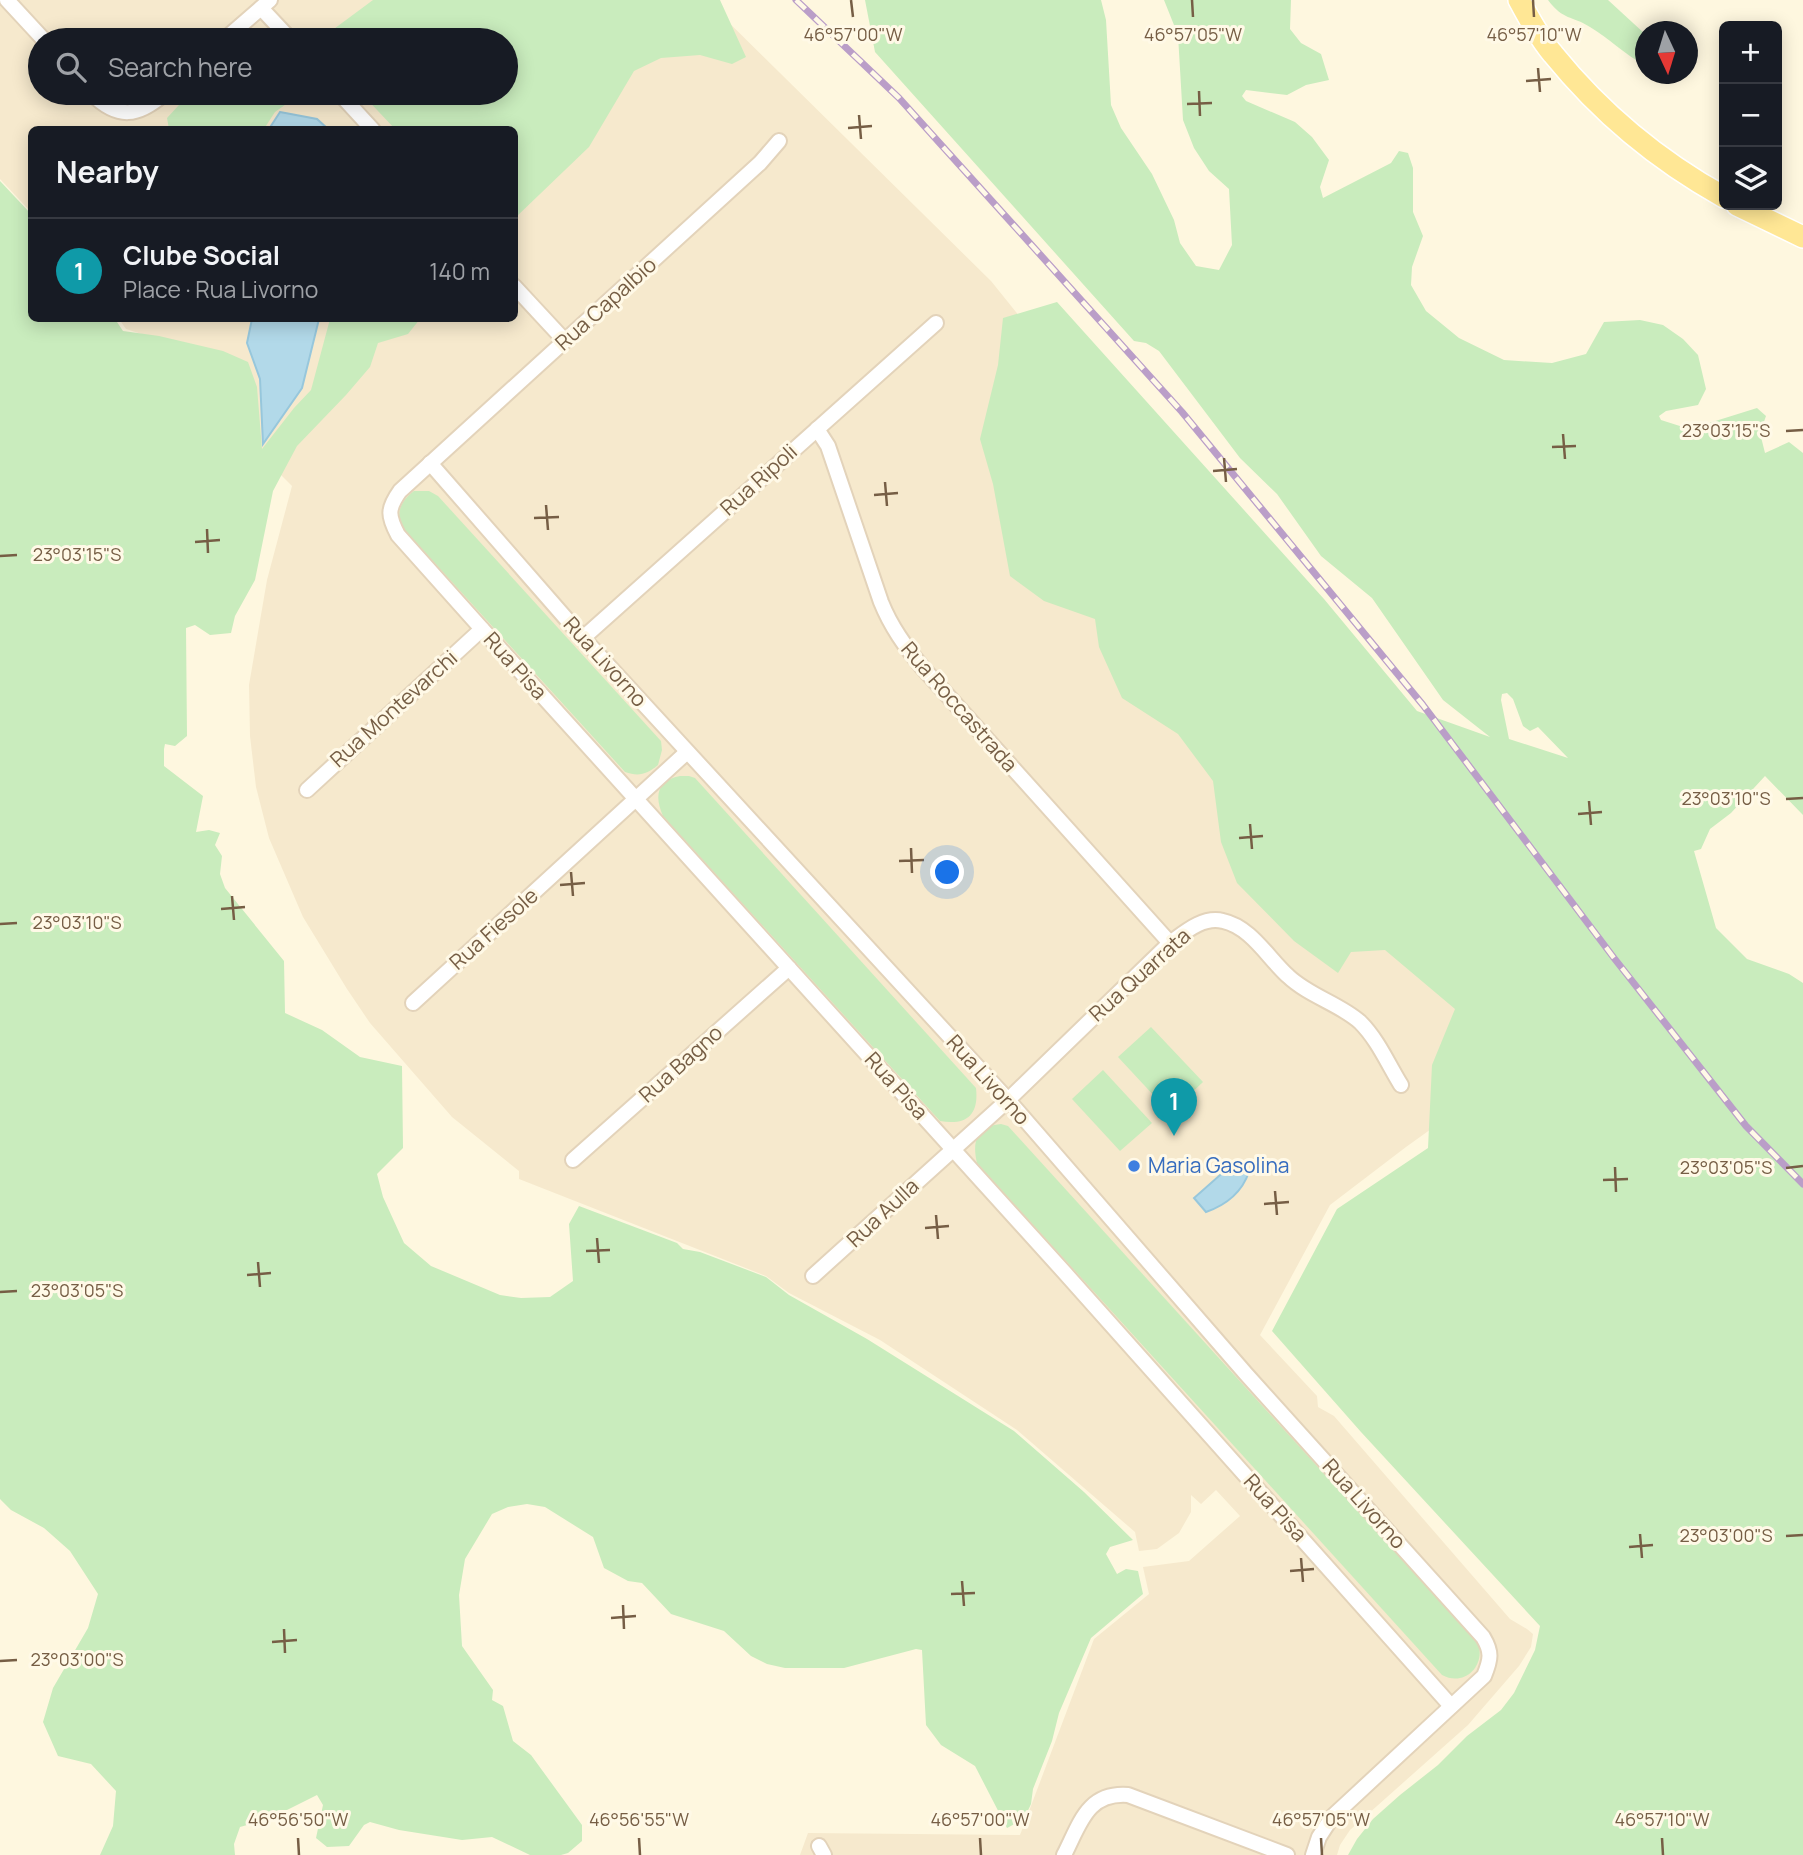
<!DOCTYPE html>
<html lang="en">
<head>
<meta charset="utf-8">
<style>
  :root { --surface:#171b24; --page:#242831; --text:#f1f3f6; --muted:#9ea1a6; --line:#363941; --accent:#f37d39 }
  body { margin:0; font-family:Manrope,sans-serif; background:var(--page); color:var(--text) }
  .controls { position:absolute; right:21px; top:21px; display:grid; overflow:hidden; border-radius:10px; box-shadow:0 4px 18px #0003 }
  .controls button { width:63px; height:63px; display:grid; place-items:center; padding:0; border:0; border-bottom:2px solid var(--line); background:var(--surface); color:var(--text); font:35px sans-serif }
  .compass { position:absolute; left:1635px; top:21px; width:63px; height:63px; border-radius:50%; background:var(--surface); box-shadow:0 4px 18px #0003; rotate:176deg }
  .you { position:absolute; left:948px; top:873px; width:24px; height:24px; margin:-18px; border:5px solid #fff; border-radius:50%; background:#1a73e8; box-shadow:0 0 0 10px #1a73e833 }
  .badge { display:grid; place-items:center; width:46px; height:46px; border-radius:50%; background:var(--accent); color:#fff; font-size:23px; font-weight:700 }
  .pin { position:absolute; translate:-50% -58px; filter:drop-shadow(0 2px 4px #0008) }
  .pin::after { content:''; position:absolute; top:37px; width:24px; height:21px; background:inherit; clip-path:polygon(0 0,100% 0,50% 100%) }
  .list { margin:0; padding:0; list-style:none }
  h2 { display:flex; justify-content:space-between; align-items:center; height:91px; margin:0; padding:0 28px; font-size:30px }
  h2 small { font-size:23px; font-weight:400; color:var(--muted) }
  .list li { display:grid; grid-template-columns:46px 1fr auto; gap:21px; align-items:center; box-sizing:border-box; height:105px; padding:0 28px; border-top:2px solid var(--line) }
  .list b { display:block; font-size:26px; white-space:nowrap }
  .list p { margin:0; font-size:23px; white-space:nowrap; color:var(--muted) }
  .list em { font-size:23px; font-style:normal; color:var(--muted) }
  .icon { flex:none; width:38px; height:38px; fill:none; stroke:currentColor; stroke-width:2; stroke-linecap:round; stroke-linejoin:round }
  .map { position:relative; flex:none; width:1803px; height:1855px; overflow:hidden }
  .search { position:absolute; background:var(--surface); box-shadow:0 4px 18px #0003; left:28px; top:28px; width:490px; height:77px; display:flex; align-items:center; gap:18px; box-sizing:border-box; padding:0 24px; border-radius:38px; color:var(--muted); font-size:26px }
  .panel { position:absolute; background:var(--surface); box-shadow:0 4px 18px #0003; left:28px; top:126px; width:490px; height:196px; border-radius:10px }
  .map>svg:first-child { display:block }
</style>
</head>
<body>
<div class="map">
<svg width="1803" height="1855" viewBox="0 0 1803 1855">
  <rect width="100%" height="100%" fill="#fef7df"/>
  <path fill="#f6e9cd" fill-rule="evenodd" d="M0,0H706L991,281L1179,515L1565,1033L1406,1147L1330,1205L1260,1335L1317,1396L1318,1407L1334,1416L1510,1619L1527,1629L1533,1634L1531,1647L1519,1666L1468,1725L1350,1830L1340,1845L1337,1855H800L808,1833L1020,1835L1094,1639L1149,1594L1143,1567L1189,1561L1240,1516L1216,1490L1201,1504L1191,1495V1512L1179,1533L1157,1549L1139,1551L1135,1532L1017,1430L880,1340L789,1293L766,1276L519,1179V1171L452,1117L370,1023L347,989L303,917L269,838L256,787L250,736L249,685L267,580L292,486L258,452L240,366L126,329L119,319L514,318V130H32L31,212L0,179ZM40,40H506V93H40Z"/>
  <g fill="#c9ecbd" fill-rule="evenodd">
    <polygon points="373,0 720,0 746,57 732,64 700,55 661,58 634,71 589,147 515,218 514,130 395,129 361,93 506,93 506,40 319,40"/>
    <path d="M865,0H1101L1106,20L1111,105L1121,128L1152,174L1174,220L1180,243L1196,266L1219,270L1232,245L1229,189L1209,171L1194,148L1183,120L1178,35L1164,0H1291L1290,29L1301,43L1321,54L1329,80L1306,85L1287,95L1246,90L1242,96L1246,101L1295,122L1312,137L1329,160L1320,187L1323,198L1391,163L1399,151L1408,153L1413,168V212L1423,236L1412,267L1411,285L1426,311L1459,338L1504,360L1552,363L1586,354L1604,322L1640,320L1663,325L1683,339L1698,355L1706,389L1698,405L1666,411L1659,416L1661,420L1683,427L1709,423L1757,408L1766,416L1760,433L1765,453L1789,442L1803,453V815L1765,776L1731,813L1710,829L1701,849L1694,851L1716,928L1747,959L1789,974L1803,983V1855H1348L1357,1839L1373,1819L1400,1795L1438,1765L1467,1736L1501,1710L1514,1693L1535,1650L1540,1626L1361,1432L1272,1331L1337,1209L1428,1148L1432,1065L1455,1009L1385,950L1351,952L1338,973L1294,941L1237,883L1221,842L1213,781L1178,734L1122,698L1099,647L1095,619L1044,601L1010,576L993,484L980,439L998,365L1003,318L1057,302L1324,599L1417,711L1490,737L1443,700L1372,598L1321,556L1277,494L1240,458L1159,351L1146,343L1134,341L875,52ZM1507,693L1513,699L1523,726L1530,731L1538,727L1568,758L1509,739L1501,700L1502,694Z"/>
    <path d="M1548,0H1608L1645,34V65C1625,55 1609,38 1590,27C1571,15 1564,21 1548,0Z"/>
    <polygon points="190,93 287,93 289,102 275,112 264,129 169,129 167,118"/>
    <polygon points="0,181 31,214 32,318 115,319 123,331 159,336 223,351 248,362 257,387 262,449 294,408 311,390 330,319 420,319 408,334 378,343 370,367 346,395 297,446 273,491 255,580 235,616 231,633 210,635 195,625 186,628 187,736 175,746 165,744 164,749 164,766 203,796 196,832 209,830 220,833 215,845 222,856 220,874 225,888 284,961 285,1013 322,1030 360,1057 402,1066 403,1148 377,1174 383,1197 404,1243 431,1266 500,1295 521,1298 550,1297 573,1281 569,1224 579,1206 677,1243 683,1249 700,1252 766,1277 789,1295 867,1339 1014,1431 1084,1492 1133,1540 1110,1547 1106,1554 1117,1574 1126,1569 1138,1571 1143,1594 1091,1638 1059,1713 1052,1741 1033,1789 1031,1804 1024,1819 1007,1828 975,1766 941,1745 926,1725 922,1650 916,1649 844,1668 785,1668 767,1664 751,1656 724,1631 671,1614 642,1583 628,1581 604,1568 593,1537 545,1507 527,1504 508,1507 492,1514 465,1559 459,1595 462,1646 493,1690 492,1700 503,1706 513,1741 531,1755 582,1825 582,1841 568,1853 561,1855 530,1855 492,1837 462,1840 399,1830 370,1822 364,1825 349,1846 327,1847 316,1838 323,1805 317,1795 269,1819 240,1827 234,1844 235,1855 100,1855 113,1826 116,1791 91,1764 58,1756 43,1722 53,1688 88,1628 98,1594 70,1551 44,1528 11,1510 0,1499"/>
    <path d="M414,491H429L438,496L661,741L662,750L658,765C647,774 639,777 625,772L401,526C396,510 402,500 414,491Z"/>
    <path d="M680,776H689L695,778L976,1088C979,1114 967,1126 940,1121L663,816C654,796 657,780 680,776Z"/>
    <polygon points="1151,1027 1203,1082 1170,1113 1118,1057"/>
    <polygon points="1103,1070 1152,1123 1120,1151 1072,1099"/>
    <path d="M1001,1124L1008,1126L1478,1643C1486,1666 1464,1687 1442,1675L977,1163C972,1142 976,1126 1001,1124Z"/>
  </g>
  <g fill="#b2d9e9" stroke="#97c7dc" stroke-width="2">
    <polygon points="280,112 317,119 328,129 269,129"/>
    <polygon points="252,319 319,319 302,388 263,444 260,379 247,343"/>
    <path d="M1237,1160L1249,1172C1242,1192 1226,1205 1206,1212L1194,1198Z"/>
  </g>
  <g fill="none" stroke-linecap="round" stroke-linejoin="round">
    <g stroke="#e3d3ba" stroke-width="18">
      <g id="minor">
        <polyline points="7,0 44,40"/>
        <polyline points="261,8 291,40"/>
        <polyline points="224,40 270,0"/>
        <path d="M91,93C118,120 138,117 165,93"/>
        <polyline points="339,93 373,130"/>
        <path d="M779,141L760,163L400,491C387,509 388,516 398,535L482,629L1065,1273L1451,1706"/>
        <polyline points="514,286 565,341"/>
        <path d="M817,429L828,446L881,602C891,627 905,646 922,667L1170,943"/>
        <path d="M430,463L583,638L1008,1100L1246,1374L1483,1637C1492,1652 1491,1659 1484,1676L1332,1817L1319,1837L1313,1855"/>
        <polyline points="583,638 936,323"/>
        <polyline points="307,790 482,629"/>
        <polyline points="413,1003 687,752"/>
        <polyline points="573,1160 789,968"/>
        <path d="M813,1276L1008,1100L1170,943C1185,932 1203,916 1223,921C1251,927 1268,958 1288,976C1309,996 1340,1004 1360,1022C1378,1040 1388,1064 1401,1085"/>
        <polyline points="819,1846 824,1855"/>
        <path d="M1064,1855C1080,1824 1087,1792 1128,1795L1287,1855"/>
      </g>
    </g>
    <g stroke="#fff" stroke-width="24">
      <g id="primary">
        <path d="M1519,0C1529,18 1539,38 1553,54C1600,112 1659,161 1724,197"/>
        <polyline points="1737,205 1803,237"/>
      </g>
    </g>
    <use href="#minor" stroke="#fff" stroke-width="14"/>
    <use href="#primary" stroke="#ffe795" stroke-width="21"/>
    <g stroke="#ba9ec8" stroke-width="7">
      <polyline id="rail" points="796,0 899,98 1182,412 1423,705 1614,958 1746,1126 1803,1184"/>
    </g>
    <use href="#rail" stroke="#fff9e7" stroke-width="4.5" stroke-dasharray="13" stroke-linecap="butt"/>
  </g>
  <path fill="none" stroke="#765e45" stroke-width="2.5" d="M851,0L853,17M1192,0L1193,17M1533,0L1534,17M1538,68L1540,92M1526,81L1551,79M1199,91L1200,116M1187,104L1212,103M859,115L861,139M848,128L872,126M1786,431L1803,430M1563,434L1565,459M1552,447L1576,446M1224,458L1226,482M1213,471L1237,469M885,482L887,506M874,495L898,493M546,505L548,530M534,518L559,517M207,529L208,553M195,542L220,540M0,556L17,555M1786,799L1803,798M1589,801L1591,825M1578,814L1602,812M1250,824L1252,849M1239,838L1263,836M911,848L912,873M899,861L924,860M571,872L573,896M560,885L585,883M232,896L234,920M221,909L245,907M0,924L17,923M1615,1167L1616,1192M1786,1168L1803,1166M1603,1180L1628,1179M1275,1191L1277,1215M1264,1204L1289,1202M936,1215L938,1239M925,1228L949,1226M597,1238L599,1263M586,1251L610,1250M258,1262L260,1287M247,1275L271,1273M0,1292L17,1291M1640,1534L1642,1558M1786,1536L1803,1535M1629,1547L1653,1545M1301,1558L1303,1582M1290,1571L1314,1569M962,1581L964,1606M951,1594L975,1593M623,1605L624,1629M611,1618L636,1616M284,1629L285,1653M272,1642L297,1640M0,1661L17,1660M298,1838L299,1855M639,1838L640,1855M980,1838L981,1855M1321,1838L1322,1855M1662,1838L1663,1855"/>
  <circle fill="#3f7fe0" stroke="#fff9e7" stroke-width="2.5" cx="1134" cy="1166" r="7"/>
  <g text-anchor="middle" stroke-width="6" stroke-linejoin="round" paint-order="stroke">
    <g font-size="21" fill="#765e45" stroke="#fff9e7">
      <text transform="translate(606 304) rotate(-42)" y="7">Rua Capalbio</text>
      <text transform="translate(759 480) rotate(-42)" y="7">Rua Ripoli</text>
      <text transform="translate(605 662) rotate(48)" y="7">Rua Livorno</text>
      <text transform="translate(515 666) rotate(48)" y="7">Rua Pisa</text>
      <text transform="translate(959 707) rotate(49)" y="7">Rua Roccastrada</text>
      <text transform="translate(394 709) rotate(-42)" y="7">Rua Montevarchi</text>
      <text transform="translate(494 929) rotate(-42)" y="7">Rua Fiesole</text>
      <text transform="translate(1140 975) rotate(-42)" y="7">Rua Quarrata</text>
      <text transform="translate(681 1064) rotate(-42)" y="7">Rua Bagno</text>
      <text transform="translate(988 1080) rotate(48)" y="7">Rua Livorno</text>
      <text transform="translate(896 1086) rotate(48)" y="7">Rua Pisa</text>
      <text transform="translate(883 1213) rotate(-43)" y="7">Rua Aulla</text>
      <text transform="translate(1364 1504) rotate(48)" y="7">Rua Livorno</text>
      <text transform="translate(1275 1508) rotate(48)" y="7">Rua Pisa</text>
    </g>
    <g font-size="21" fill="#366cbe" stroke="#fff9e7" text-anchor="start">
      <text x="1148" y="1173">Maria Gasolina</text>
    </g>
  </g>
  <g font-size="18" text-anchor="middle" fill="#765e45" stroke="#fff9e7" stroke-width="6" stroke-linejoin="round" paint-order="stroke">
    <text x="853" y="41">46°57'00"W</text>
    <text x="1193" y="41">46°57'05"W</text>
    <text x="1534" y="41">46°57'10"W</text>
    <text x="1726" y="437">23°03'15"S</text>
    <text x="77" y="561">23°03'15"S</text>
    <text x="1726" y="805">23°03'10"S</text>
    <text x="77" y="929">23°03'10"S</text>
    <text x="1726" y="1174">23°03'05"S</text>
    <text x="77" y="1297">23°03'05"S</text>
    <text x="1726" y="1542">23°03'00"S</text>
    <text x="77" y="1666">23°03'00"S</text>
    <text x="298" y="1826">46°56'50"W</text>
    <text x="639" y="1826">46°56'55"W</text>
    <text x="980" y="1826">46°57'00"W</text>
    <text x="1321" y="1826">46°57'05"W</text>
    <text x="1662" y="1826">46°57'10"W</text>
  </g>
</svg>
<div class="controls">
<button>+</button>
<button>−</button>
<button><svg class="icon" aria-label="layers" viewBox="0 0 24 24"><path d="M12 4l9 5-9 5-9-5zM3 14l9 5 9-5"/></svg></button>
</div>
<svg class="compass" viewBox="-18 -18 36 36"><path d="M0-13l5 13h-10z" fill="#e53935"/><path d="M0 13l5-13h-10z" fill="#9ea1a6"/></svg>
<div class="you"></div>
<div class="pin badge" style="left:1174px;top:1136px;background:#0f9aa8">1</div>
<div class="search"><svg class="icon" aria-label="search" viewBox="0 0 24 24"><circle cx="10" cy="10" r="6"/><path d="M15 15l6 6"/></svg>Search here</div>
<section class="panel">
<h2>Nearby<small></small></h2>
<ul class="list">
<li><span class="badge" style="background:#0f9aa8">1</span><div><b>Clube Social</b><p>Place · Rua Livorno</p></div><em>140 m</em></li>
</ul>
</section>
</div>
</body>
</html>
